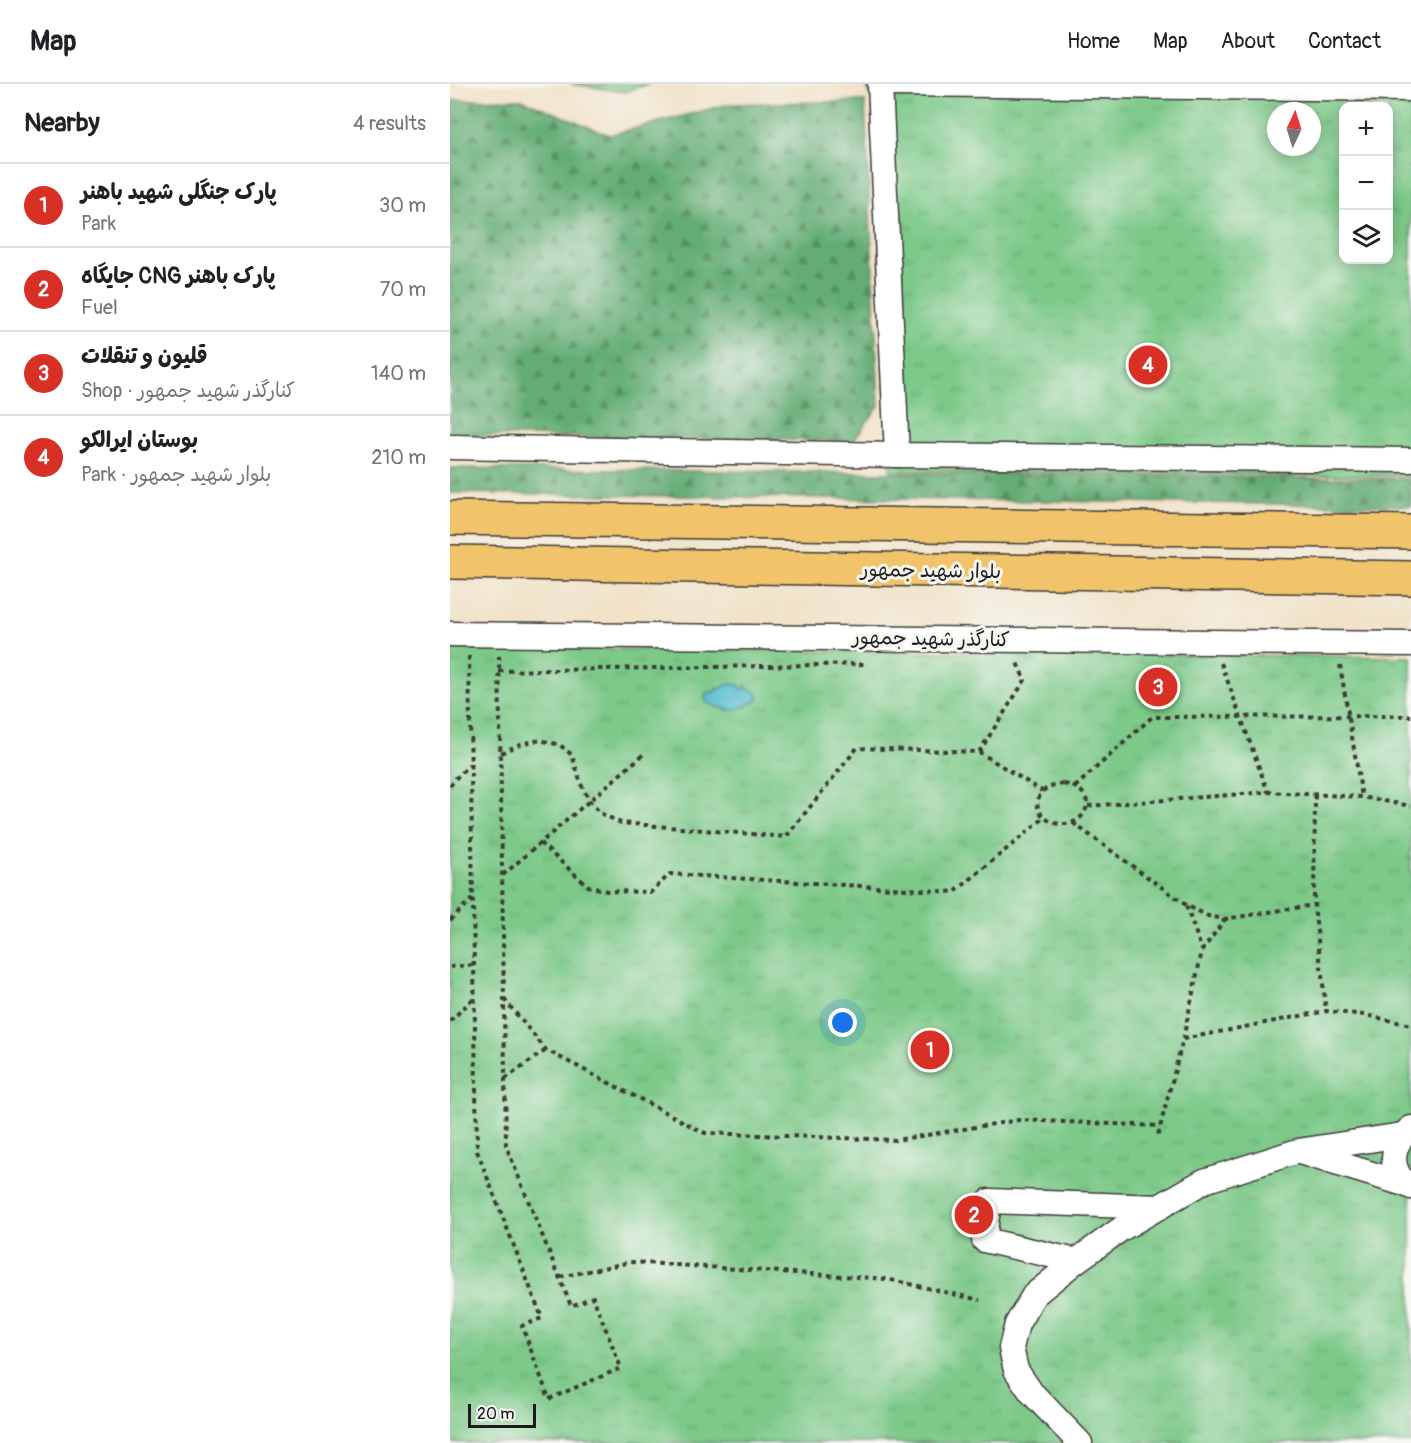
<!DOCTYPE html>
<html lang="en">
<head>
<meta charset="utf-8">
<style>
  :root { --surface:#fff; --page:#f2f2f2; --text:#202124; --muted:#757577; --line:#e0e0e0; --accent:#d93025 }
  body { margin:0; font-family:Pangolin,"Playpen Sans Arabic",sans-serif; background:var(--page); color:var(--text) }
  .controls { position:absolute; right:18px; top:18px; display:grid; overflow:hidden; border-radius:12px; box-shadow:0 3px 15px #0003 }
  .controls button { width:54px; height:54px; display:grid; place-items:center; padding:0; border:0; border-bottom:2px solid var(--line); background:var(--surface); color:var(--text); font:30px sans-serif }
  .compass { position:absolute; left:817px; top:18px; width:54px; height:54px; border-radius:50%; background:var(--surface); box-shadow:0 3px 15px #0003; rotate:4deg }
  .scale { position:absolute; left:18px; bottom:15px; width:68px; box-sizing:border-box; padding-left:6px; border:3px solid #1c1c1c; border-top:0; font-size:16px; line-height:21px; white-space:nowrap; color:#1c1c1c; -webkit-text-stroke:4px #f6f6f2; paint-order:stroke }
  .you { position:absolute; left:393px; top:939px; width:21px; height:21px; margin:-15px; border:4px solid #fff; border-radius:50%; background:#1a73e8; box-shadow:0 0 0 9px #1a73e833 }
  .badge { display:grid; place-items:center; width:39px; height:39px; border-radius:50%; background:var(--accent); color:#fff; font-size:20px; font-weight:700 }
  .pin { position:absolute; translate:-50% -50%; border:3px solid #fff; box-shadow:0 2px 6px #0006 }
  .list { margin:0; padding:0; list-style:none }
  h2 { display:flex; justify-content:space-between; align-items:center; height:78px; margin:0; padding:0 24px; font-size:26px }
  h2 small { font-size:20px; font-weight:400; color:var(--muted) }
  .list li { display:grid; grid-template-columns:39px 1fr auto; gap:18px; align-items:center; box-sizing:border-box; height:84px; padding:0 24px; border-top:2px solid var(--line) }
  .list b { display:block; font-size:22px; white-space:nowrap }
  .list p { margin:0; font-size:20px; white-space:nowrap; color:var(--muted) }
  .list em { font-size:20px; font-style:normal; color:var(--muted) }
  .icon { flex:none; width:33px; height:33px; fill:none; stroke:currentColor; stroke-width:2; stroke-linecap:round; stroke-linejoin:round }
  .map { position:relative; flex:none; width:961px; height:1359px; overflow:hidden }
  header { display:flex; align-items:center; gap:36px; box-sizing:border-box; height:84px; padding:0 30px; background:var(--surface); border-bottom:2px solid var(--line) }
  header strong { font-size:28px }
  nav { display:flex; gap:33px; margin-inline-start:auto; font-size:21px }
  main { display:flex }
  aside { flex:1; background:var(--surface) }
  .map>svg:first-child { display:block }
</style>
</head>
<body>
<header>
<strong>Map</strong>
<nav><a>Home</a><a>Map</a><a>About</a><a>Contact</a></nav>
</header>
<main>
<aside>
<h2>Nearby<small>4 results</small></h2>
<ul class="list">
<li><span class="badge">1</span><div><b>پارک جنگلی شهید باهنر</b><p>Park</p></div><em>30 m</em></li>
<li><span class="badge">2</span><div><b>جایگاه CNG پارک باهنر</b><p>Fuel</p></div><em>70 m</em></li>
<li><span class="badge">3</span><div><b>قلیون و تنقلات</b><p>Shop · کنارگذر شهید جمهور</p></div><em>140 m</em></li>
<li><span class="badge">4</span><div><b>بوستان ایرالکو</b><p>Park · بلوار شهید جمهور</p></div><em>210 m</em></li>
</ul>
</aside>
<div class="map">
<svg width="961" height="1359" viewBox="0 0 961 1359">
  <defs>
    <pattern id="forest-firs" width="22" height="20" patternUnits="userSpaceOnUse" patternTransform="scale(1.5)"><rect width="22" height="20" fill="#64ad74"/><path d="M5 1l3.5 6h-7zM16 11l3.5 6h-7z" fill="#528c5e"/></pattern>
    <pattern id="park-tufts" width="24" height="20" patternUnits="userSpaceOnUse" patternTransform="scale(1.5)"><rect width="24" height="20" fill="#7bc988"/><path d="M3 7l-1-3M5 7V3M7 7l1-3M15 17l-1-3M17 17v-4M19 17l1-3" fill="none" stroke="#6aac75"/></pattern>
    <pattern id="water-ripples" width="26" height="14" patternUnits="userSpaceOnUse" patternTransform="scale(1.5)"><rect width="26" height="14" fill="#52bccf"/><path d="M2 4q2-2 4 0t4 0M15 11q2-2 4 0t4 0" fill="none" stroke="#47a1b1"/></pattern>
  </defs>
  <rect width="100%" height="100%" fill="#f6f6f2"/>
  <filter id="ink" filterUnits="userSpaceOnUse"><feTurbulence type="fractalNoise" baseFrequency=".0167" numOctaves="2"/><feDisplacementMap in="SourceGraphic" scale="12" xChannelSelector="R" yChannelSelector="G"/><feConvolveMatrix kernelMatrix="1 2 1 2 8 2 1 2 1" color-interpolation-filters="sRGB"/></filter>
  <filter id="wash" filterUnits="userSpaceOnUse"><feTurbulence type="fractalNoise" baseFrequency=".008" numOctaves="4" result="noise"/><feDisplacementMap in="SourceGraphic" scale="24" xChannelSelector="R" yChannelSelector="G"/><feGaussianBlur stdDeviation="1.35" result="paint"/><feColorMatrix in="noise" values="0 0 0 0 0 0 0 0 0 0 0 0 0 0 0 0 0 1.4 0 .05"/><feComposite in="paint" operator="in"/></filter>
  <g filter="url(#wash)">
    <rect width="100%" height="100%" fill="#f1e2c8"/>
    <g fill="url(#forest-firs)" stroke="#406448" stroke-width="1.5">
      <polygon points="71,15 159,51 279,20 415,17 429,322 403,357 0,351 0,16"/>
      <polygon points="0,384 961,395 961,422 0,409"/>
    </g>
    <g fill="url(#park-tufts)" stroke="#4c7252" stroke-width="1.5" fill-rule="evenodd">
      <path d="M416,0H961V392L440,387L423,18ZM894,22H938V176H894ZM826,27H862V63H826Z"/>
      <polygon points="0,563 961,573 961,1359 0,1359"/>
    </g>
    <polygon fill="#7bc988" stroke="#4c7252" stroke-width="1.5" points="121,0 199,0 175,8"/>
    <path fill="url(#water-ripples)" stroke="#376c76" stroke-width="1.5" d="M281,600L288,601L292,605L296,602L297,605L306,608L308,611V616L303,619L298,620L297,623L293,622C285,628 279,628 271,623L267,624L266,622L261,621L256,618L255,613L257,610L266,607V604L270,605L277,601Z"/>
  </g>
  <g filter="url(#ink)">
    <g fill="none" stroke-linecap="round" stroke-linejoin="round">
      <g stroke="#3c3a36" stroke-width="27">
        <g id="minor">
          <polyline points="430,0 447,371 961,376"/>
          <polyline points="438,0 961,5"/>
          <polyline points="0,363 447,371"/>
          <polyline points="0,550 961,560"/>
          <path d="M961,1044C940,1061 937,1087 961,1103"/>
          <polyline points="853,1069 958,1101"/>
          <polyline points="626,1177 534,1156 539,1117 710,1123"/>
          <polyline points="630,1359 581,1308 566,1286 561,1264 567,1240 584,1211 626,1177 671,1145 754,1097 848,1067 952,1051"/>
        </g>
      </g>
      <g stroke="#3c3a36" stroke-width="36">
        <g id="highway">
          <polyline points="0,434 961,448"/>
          <polyline points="0,478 961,494"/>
        </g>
      </g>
      <g stroke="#3c3a36" stroke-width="4" stroke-dasharray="4.5 4.5" stroke-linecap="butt">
        <polyline points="19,572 27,1067 92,1234 72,1242 99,1315 171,1284 143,1213 121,1222 56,1062 49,572"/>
        <polyline points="771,579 818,708"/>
        <polyline points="890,581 912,713"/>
        <polyline points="49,587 418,580"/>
        <polyline points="529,668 575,596 567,579"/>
        <polyline points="51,669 70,660 90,656 110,661 122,671 131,700 139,716 150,729 171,739 336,753 407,664 529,668 592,707"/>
        <path d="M614,700C657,708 632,752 600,737C592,733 588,727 587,718C591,705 600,701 614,700Z"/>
        <polyline points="0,702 5,695 20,681"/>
        <polyline points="625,703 702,633 961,632"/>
        <polyline points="865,711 864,821 876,927"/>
        <polyline points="638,722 818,708 912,713 961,722"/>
        <polyline points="623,739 736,821 758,832 775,835 864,821"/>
        <polyline points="90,759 138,802 157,807 201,808 220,790 505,808 594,734"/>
        <polyline points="53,791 195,669"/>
        <polyline points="736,822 752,866"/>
        <polyline points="0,836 22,815"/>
        <polyline points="0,883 24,881"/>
        <polyline points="54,915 96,966 255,1049 446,1056 569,1036 710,1042"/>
        <polyline points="0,937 24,914"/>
        <polyline points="733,955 876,927 915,931 961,941"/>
        <polyline points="55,995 96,966"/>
        <polyline points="708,1051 733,955 752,867 775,835"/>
        <polyline points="110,1193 181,1178 437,1195 530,1216"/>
      </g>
      <use href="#minor" stroke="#fff" stroke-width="24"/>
      <use href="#highway" stroke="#f1c36a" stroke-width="33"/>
    </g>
  </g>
  <g text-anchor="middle" stroke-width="6" stroke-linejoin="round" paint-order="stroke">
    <g font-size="20" fill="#1c1c1c" stroke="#f6f6f2">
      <text transform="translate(481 486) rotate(1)" y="7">بلوار شهید جمهور</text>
      <text transform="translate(481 554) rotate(1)" y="7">کنارگذر شهید جمهور</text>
    </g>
  </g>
</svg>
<div class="controls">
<button>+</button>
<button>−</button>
<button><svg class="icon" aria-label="layers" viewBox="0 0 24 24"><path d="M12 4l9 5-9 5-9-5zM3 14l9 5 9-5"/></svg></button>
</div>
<svg class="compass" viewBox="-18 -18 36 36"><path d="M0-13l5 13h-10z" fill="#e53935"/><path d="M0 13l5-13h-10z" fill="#757577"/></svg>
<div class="scale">20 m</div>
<div class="you"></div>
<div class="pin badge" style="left:480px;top:966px">1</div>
<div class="pin badge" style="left:524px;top:1131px">2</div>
<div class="pin badge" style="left:708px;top:603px">3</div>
<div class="pin badge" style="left:698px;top:281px">4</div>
</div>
</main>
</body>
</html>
